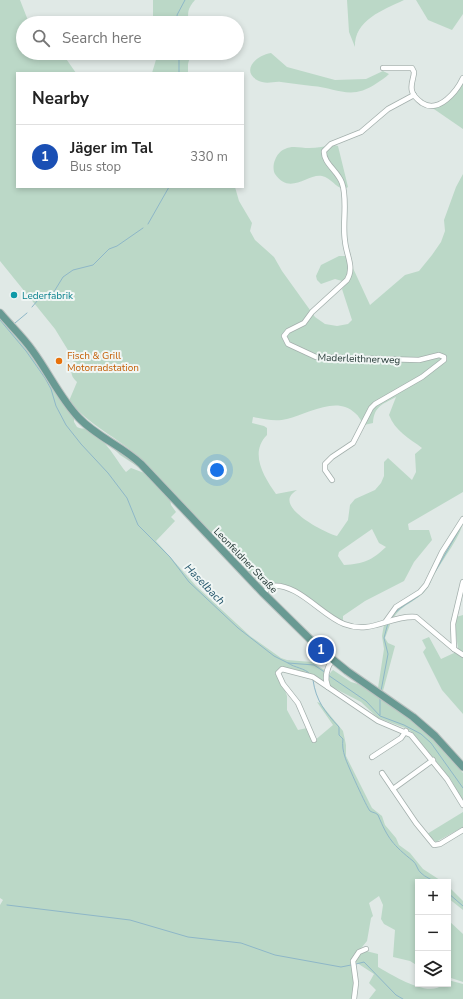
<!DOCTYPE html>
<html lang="en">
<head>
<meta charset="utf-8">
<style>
  :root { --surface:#fff; --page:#f2f2f2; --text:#222; --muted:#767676; --line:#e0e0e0; --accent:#0f766e }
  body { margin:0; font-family:"Nunito Sans",sans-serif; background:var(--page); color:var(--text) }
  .controls { position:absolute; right:12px; bottom:12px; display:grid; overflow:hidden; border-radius:0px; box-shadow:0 2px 6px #0003 }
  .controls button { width:36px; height:36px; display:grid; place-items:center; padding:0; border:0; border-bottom:1px solid var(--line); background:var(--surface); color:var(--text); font:20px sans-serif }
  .you { position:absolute; left:217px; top:470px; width:14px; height:14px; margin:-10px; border:3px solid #fff; border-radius:50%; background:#1a73e8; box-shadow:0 0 0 6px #1a73e833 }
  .badge { display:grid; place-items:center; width:26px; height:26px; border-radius:50%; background:var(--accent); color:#fff; font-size:13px; font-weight:700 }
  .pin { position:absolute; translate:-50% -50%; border:2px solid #fff; box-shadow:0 1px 4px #0006 }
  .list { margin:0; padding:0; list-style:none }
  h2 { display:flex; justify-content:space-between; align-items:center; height:52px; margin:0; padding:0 16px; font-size:17px }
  h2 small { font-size:13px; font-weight:400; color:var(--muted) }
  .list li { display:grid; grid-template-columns:26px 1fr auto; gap:12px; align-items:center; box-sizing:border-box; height:64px; padding:0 16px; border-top:1px solid var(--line) }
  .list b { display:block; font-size:15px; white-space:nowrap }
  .list p { margin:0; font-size:13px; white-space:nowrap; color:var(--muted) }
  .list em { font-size:13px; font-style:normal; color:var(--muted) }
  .icon { flex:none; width:22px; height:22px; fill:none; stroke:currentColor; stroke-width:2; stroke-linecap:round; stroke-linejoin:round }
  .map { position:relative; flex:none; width:463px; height:999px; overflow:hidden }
  .search { position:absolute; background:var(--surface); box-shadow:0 2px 6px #0003; left:16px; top:16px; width:228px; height:44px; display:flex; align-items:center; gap:10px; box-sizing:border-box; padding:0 14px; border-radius:22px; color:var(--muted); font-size:15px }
  .panel { position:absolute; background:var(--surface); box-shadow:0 2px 6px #0003; left:16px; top:72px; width:228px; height:116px; border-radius:0px }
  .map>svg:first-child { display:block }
</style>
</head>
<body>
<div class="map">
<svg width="463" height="999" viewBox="0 0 463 999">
  <rect width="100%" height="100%" fill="#e0e9e6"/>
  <g fill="#bbd8c7" fill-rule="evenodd">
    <path d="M0,0H20L29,23H23V53H62L76,73H17V187H235L239,201L252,223L250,231L255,240L274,257L282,271L315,317L325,324L337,326L348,324L352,320L342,289L350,279L352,266L370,305L405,275L419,271L432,255L441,242L445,231L444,220L456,187L463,174V492L408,524L409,530H429L432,540L414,562L404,581L365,601L343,616V622L287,586L272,584L264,588L140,458C117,437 90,426 69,401L77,382C69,375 71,369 74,360L55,329L0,261ZM396,397L389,415C395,431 409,438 422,448L415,454L416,472L412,480L388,458L384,462V476L381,483L375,490L355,499L350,505L348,520L337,536C326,533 284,512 290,497C291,494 294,492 297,490L276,494C264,477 249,453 267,435V428L264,426L252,423L253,417C265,419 275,422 287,419C307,414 337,395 355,413C359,416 361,421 364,425L373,423C374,406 383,404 396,397ZM372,529L379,543L386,547C372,560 364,564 344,565L338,556L339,552Z"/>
    <path d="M153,0H195C188,8 187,12 189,23H153Z"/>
    <path d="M347,0H404C383,10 354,20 355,47L349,32Z"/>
    <polygon points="416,0 463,0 463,14 452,30 428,20"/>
    <polygon points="158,53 191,53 188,64 188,73 152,73"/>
    <path d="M271,53L287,67L335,80L366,79L383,71L389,74C385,78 381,80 377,83C351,101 338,88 312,86C301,85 291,83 281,82C275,81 269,84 262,82C240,75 252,56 271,53Z"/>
    <polygon points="463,80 463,129 431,107 440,104"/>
    <path d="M334,145L338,146L348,187C338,193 333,178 322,176C308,173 290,196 275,174C273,171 273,164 275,160C277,155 280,151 285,149C292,145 301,148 309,148C317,148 325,146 334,145Z"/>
    <polygon points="339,256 346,256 349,260 349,275 340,285 342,281 335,279 321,284 317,280 316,276 321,265"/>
    <path d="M0,318L32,356L57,396L74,417V422L77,427C80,429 83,428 86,429C105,437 114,457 126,472L131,468L147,474L170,498L171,505L176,512L171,517L175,521L156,541L196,586L250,636L281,658L287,660L312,662L326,671L324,682C314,677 291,664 280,669L283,685L287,696V710L298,730L307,728L314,741L333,725L317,702L320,703L343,731L346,745V756L372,808L382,816L385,825L396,838L399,845L410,853L423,869L443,882H418V966L410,961L393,957L395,930L384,924L381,919L383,905L379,896L369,903L373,916L371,918L367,941L353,958L355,981L353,999H0V905L3,900L0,898Z"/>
    <polygon points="107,442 126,454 143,470 120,455"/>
    <path d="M463,521C463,533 441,562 434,575C431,580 430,586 425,591C416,602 400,605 393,619L389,620L397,608L422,593L443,552Z"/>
    <polygon points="463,615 463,714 442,690 423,652 426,648 422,640 429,637 441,659 454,653 458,648 455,628 456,617"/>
    <polygon points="391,622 385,638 388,643 395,646 383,691 378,688 384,649 382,636 384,624"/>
    <path d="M333,670L351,682L358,684L405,715L433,739L463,773V801L451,780L413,733L408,729L378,718L361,702L334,688L333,690C328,683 326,676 333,670Z"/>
    <polygon points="463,812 463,827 436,842 427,834"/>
    <polygon points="448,886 463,901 463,910 448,898"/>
    <polygon points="448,920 463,934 463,982 448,977"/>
    <path d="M366,951L378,954V967C392,975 430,999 443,984H448V980L463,984V999H369L376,990L369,983L374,974L354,961L361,953Z"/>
  </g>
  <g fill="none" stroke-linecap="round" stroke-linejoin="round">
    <g stroke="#8eb7c8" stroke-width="1">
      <polyline points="178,23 177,15 185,0"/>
      <polyline points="179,53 179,73"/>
      <polyline points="148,224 169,187"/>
      <polyline points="32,307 38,300 52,295 63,277 73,270 93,265 109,249 117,246 143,228"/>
      <polyline points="0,320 26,351 45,378 51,389 56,406 66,425 81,444 108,473 127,498 138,525 170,557 189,582 238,628 274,656 288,663 314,665 326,673"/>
      <polyline points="15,323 27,313"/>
      <polyline points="435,572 459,530"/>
      <path d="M391,618C401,602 423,600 430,582"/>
      <path d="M288,663C295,668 305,668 310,674"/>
      <polyline points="328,675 366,701 380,716 404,725 421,734 431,743 463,788"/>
      <path d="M313,680C316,701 325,712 339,727V735L343,739C342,745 343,751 345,757C347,764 367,808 370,811C373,813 375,812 378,815C388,839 393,845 413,861C417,864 417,870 421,873C425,877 431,879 435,882"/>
      <polyline points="381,691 388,654 384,638 388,623"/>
      <polyline points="380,715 380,699"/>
      <polyline points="448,893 463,906"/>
      <polyline points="7,905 130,920 188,937 241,943 275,955 341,967 351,965"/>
      <polyline points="356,964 364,962 396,995 403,999"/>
    </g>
    <g stroke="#a4b0ad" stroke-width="6">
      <g id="street">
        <path d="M383,68H412L414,72C414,78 410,84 412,91C413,96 418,100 422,103C439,114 457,91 463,78"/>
        <path d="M332,480L325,470V464L332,457L353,443L371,408L375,404L422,377L444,360V357L439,355L419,360L316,357L288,344L284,336L288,331L304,323L312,312L347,280C355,267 346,255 345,241C342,223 348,200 342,183C338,171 323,163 324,151L331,144L361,132L388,109L414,95"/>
        <path d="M263,593L271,586C297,582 321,615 344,624C372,635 389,615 416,617L454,649L453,624L463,582"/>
        <polyline points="386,621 396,607 420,592 426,585 442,552 463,519"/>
        <polyline points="454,649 463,655"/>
        <path d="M328,687C324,678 327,668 332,660"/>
        <polyline points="314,740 298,703 283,684 278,673 282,669 313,677 378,721 411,735 447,779 463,805"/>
        <polyline points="372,757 401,738 406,731"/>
        <polyline points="382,773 416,823 434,845 440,844 463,830"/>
        <polyline points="393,789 433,760"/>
        <polyline points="354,999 356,983 353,961 359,952 366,949"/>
      </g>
    </g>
    <g stroke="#bdc3c2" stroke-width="9">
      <path id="primary" d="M0,313C11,326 23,337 32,350C49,373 60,398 79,418C97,437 122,446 141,464L263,593L321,650L347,671L413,717L435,736L463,767"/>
    </g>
    <use href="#street" stroke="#fff" stroke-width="4.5"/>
    <use href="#primary" stroke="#699a93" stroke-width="7"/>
  </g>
  <circle fill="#0f9aa8" stroke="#f0f6f4" stroke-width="1.5" cx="14" cy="295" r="4"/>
  <circle fill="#e8710a" stroke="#f0f6f4" stroke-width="1.5" cx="59" cy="361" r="4"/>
  <g text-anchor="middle" stroke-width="4" stroke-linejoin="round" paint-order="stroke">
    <g font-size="10" fill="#0d838f" stroke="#f0f6f4" text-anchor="start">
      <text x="22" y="299">Lederfabrik</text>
    </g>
    <g font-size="10" fill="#c56008" stroke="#f0f6f4" text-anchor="start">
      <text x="67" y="359">Fisch &amp; Grill<tspan x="67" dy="12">Motorradstation</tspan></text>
    </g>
    <g font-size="10" fill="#233734" stroke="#f0f6f4">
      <text transform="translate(359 358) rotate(2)" y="4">Maderleithnerweg</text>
      <text transform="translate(246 560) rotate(46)" y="4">Leonfeldner Straße</text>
    </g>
    <g font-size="11" font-style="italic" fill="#24566c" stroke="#f0f6f4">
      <text transform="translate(205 584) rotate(46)" y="4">Haselbach</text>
    </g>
  </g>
</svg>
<div class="controls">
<button>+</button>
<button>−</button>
<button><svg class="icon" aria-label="layers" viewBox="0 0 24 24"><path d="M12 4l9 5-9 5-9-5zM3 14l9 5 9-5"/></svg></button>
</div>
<div class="you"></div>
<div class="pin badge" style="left:321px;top:650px;background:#1a4fb4">1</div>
<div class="search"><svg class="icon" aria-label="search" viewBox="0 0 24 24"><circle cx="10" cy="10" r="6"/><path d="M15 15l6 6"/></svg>Search here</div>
<section class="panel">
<h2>Nearby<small></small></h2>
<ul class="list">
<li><span class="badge" style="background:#1a4fb4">1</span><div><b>Jäger im Tal</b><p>Bus stop</p></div><em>330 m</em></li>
</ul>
</section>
</div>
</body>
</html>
